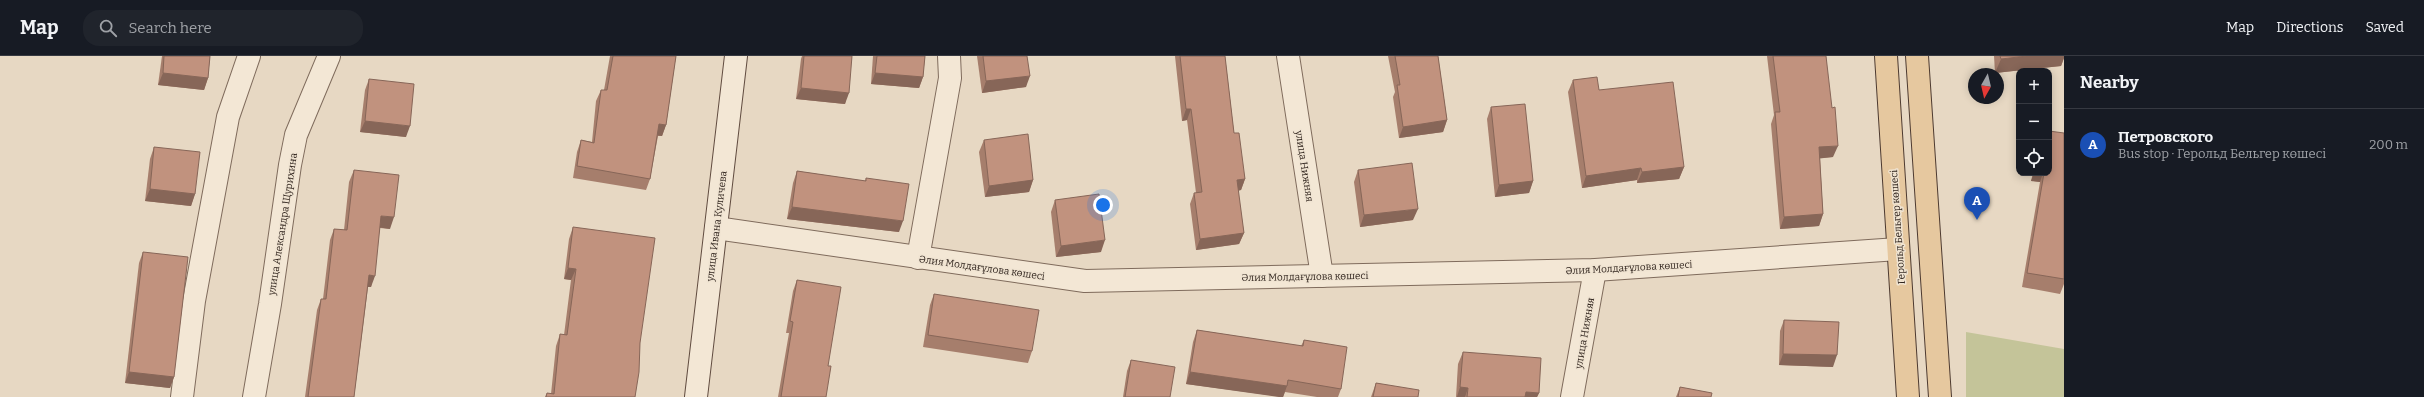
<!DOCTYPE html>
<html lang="en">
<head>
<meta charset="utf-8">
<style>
  :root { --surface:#171b24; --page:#20242c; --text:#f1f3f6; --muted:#9ea1a6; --line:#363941; --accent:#2563eb }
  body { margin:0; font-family:Bitter,serif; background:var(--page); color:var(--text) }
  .controls { position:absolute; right:12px; top:12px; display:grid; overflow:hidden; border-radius:8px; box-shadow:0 2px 10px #0003 }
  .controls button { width:36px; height:36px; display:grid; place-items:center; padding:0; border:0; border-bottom:1px solid var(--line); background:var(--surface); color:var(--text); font:20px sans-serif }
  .compass { position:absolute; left:1968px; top:12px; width:36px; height:36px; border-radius:50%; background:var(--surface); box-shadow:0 2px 10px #0003; rotate:188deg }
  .you { position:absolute; left:1103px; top:149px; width:14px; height:14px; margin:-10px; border:3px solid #fff; border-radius:50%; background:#1a73e8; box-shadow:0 0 0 6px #1a73e833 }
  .badge { display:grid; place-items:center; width:26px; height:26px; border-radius:50%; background:var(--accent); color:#fff; font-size:13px; font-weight:700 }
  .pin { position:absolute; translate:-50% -33px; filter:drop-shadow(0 1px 2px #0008) }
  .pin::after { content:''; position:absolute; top:21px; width:14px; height:12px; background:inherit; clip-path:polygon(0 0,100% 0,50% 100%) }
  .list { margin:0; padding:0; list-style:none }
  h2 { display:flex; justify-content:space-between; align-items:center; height:52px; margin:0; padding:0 16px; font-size:17px }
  h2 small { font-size:13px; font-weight:400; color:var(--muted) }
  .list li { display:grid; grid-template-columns:26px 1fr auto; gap:12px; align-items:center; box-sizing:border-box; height:72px; padding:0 16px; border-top:1px solid var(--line) }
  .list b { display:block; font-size:15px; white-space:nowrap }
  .list p { margin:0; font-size:13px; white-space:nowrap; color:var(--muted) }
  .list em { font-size:13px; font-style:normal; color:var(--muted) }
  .icon { flex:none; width:22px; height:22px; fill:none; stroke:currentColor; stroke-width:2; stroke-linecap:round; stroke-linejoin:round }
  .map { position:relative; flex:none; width:2064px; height:341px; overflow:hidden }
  header { display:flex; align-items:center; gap:24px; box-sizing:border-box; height:56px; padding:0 20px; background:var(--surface); border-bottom:1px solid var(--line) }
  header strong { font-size:19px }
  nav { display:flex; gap:22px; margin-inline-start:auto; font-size:14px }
  .search { width:280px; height:36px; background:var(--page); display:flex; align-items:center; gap:10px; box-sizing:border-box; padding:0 14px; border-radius:16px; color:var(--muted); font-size:15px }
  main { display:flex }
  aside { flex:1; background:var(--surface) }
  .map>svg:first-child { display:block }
</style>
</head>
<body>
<header>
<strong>Map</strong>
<div class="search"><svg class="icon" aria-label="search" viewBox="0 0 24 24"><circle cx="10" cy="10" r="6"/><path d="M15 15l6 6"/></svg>Search here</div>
<nav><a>Map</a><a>Directions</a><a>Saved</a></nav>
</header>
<main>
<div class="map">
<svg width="2064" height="341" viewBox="0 0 2064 341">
  <rect width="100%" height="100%" fill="#e7d8c3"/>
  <polygon fill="#c4c499" points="1966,276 2064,293 2064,341 1966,341"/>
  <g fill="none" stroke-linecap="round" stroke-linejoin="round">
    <g stroke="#7f6b5c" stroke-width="24">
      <g id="street">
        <polyline points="1288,0 1322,220"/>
        <polyline points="716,172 1085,225 1595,214 1898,193"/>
        <polyline points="918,202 950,22 949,0"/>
        <polyline points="182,341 194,245 228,61 249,0"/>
        <polyline points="254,341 270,248 290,109 296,79 329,0"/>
        <polyline points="1572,341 1595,214"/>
      </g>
    </g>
    <g stroke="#614c40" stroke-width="24">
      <polyline id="secondary" points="696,341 736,0"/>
    </g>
    <g stroke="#4d3a30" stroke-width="24">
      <g id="primary">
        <polyline points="1886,0 1908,341"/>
        <polyline points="1917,0 1940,341"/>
      </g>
    </g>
    <use href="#street" stroke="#f3e7d5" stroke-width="22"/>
    <use href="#secondary" stroke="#f3e7d5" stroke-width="22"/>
    <use href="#primary" stroke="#e6c89f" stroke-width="22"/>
  </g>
  <g fill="#a67e6c">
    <polygon points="162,0 210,0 208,22 204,34 158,29"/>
    <polygon points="610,0 676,0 666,69 662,80 658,80 650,123 646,134 573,122 577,96 581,84 592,86 596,45 601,34 604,34"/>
    <polygon points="802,0 852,0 845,48 796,43 801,3"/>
    <polygon points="873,0 925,0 923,21 919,32 871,28"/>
    <polygon points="977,0 1027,0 1026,31 982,37"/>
    <polygon points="1175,0 1225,0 1234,77 1245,123 1241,134 1238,135 1244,177 1239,188 1196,194 1190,148 1194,137 1196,137 1187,64 1182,65"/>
    <polygon points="1388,0 1438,0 1447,64 1443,76 1399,82 1393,41 1395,36"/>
    <polygon points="1767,0 1826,0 1833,101 1820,102 1823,158 1819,170 1780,173 1771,68 1774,59"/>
    <polygon points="1994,0 2064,0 2064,2 2061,10 1995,17"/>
    <polygon points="369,23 406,81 360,76 365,34"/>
    <polygon points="1573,24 1599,34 1684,111 1679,123 1637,127 1637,124 1582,132 1568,36"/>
    <polygon points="1491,51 1533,125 1529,137 1495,141 1487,63"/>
    <polygon points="2064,77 2064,228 2060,238 2022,231 2040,126 2031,125 2033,117 2049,117"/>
    <polygon points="984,84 1033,124 1029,136 985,141 979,96"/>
    <polygon points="154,91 195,138 191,150 145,145 150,103"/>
    <polygon points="354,114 390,173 380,172 371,231 368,231 354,341 305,341 317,254 321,243 323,243 330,184 334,173 344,174 349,126"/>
    <polygon points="1358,114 1413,164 1360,171 1354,126"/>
    <polygon points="797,115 865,125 866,122 899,176 787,163 793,127"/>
    <polygon points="1055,144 1101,196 1056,201 1051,156"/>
    <polygon points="573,171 640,287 635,341 545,341 547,337 551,338 556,290 560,278 564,279 571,224 564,223 569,183"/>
    <polygon points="143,196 174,321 170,332 125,327 139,207"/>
    <polygon points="797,224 828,310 826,341 778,341 789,277 786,277 793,235"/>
    <polygon points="934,238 1032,295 1028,307 923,291 930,249"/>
    <polygon points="1784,264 1833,311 1779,309 1780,275"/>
    <polygon points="1197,274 1301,290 1304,284 1341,333 1338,341 1317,341 1285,336 1283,341 1186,328 1193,286"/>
    <polygon points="1463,296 1539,337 1537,341 1456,341 1458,308"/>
    <polygon points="1131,304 1170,341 1123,341 1127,315"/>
    <polygon points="1376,327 1418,341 1371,341"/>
    <polygon points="1680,331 1711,341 1676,341"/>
  </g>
  <g fill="#876658">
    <polygon points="2027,0 2064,0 2064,2 2061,10 1995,17 2001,3"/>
    <polygon points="163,17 208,22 204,34 158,29"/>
    <polygon points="875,17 923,21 919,32 871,28"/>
    <polygon points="1030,20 1026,31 982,37 986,25"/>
    <polygon points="801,32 849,37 845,48 796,43"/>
    <polygon points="1186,53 1191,53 1187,64 1182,65"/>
    <polygon points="1447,64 1443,76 1399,82 1403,71"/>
    <polygon points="365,65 410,70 406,81 360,76"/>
    <polygon points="659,68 666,69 662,80 655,79"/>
    <polygon points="1838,90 1833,101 1815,103 1819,91"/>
    <polygon points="1684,111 1679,123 1637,127 1642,116"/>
    <polygon points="1641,112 1637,124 1582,132 1586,120"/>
    <polygon points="2034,117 2043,117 2040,126 2031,125"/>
    <polygon points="1245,123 1241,134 1232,135 1237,124"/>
    <polygon points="1033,124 1029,136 985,141 989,130"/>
    <polygon points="1533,125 1529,137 1495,141 1499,129"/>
    <polygon points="150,133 195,138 191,150 145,145"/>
    <polygon points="792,151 903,165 899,176 787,163"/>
    <polygon points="1418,153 1413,164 1360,171 1364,159"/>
    <polygon points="1823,158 1819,170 1780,173 1784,161"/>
    <polygon points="381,160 394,161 390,173 377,171"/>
    <polygon points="1244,177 1239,188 1196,194 1200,183"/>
    <polygon points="1105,184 1101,196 1056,201 1061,190"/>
    <polygon points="568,212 576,213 571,224 564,223"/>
    <polygon points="369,219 375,220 371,231 365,231"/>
    <polygon points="1783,298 1837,299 1833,311 1779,309"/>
    <polygon points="129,316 174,321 170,332 125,327"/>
    <polygon points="1190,316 1287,330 1283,341 1279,341 1186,328"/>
    <polygon points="1460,331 1468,332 1465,341 1457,341"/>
    <polygon points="1526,336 1539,337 1537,341 1524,341"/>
  </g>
  <g fill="#c1927e" stroke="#876658">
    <polygon points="164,0 210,0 208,22 163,17"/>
    <polygon points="613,0 676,0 666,69 659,68 650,123 577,110 581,84 594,87 601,34 607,34"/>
    <polygon points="804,0 852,0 849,37 801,32"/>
    <polygon points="877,0 925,0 923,21 875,17"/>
    <polygon points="983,0 1027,0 1030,20 986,25"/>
    <polygon points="1180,0 1225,0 1234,77 1239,77 1245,123 1237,124 1244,177 1200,183 1194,137 1202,136 1191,53 1186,53"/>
    <polygon points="1395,0 1438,0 1447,64 1403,71 1397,29 1400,29"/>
    <polygon points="1773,0 1826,0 1832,52 1835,51 1838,90 1819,91 1823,158 1784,161 1775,56 1780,56"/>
    <polygon points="2000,0 2027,0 2001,3"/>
    <polygon points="1597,21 1599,34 1673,26 1684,111 1642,116 1641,112 1586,120 1573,24"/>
    <polygon points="369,23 414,28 410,70 365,65"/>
    <polygon points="1525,48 1533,125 1499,129 1491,51"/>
    <polygon points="2049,75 2064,77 2064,223 2027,217 2044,117 2049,117"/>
    <polygon points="1028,78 1033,124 989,130 984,84"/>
    <polygon points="154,91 200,96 195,138 150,133"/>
    <polygon points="1412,107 1418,153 1364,159 1358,114"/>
    <polygon points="354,114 399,119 394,161 381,160 375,220 369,219 354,341 308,341 321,243 326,243 334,173 347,174"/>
    <polygon points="797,115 866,125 866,122 909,128 903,165 792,151"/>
    <polygon points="1099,138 1105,184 1061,190 1055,144"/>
    <polygon points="573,171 655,182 640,287 639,316 635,341 546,341 547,337 554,338 560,278 567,279 576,213 568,212"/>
    <polygon points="143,196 188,201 174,321 129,316"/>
    <polygon points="797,224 841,231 828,310 831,310 826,341 781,341 793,266 790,265"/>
    <polygon points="934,238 1039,254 1032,295 928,279"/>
    <polygon points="1784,264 1839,266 1837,299 1783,298"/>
    <polygon points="1197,274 1303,290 1304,284 1347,291 1341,333 1288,324 1287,330 1190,316"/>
    <polygon points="1463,296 1541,302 1539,337 1526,336 1525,341 1467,341 1468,332 1460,331"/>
    <polygon points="1131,304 1175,311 1170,341 1125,341"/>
    <polygon points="1376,327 1419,334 1418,341 1373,341"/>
    <polygon points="1680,331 1712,337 1711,341 1678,341"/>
  </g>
  <g text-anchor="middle" stroke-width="3" stroke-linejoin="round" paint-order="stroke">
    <g font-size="10" fill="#31251e" stroke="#f0e4d2">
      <text transform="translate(1305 110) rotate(81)" y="4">улица Нижняя</text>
      <text transform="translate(282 168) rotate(-81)" y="4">улица Александра Щурихина</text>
      <text transform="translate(716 170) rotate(-83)" y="4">улица Ивана Куличева</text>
      <text transform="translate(1897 171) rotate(-94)" y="4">Герольд Бельгер көшесі</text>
      <text transform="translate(982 211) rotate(8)" y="4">Әлия Молдағұлова көшесі</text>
      <text transform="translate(1629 211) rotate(-3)" y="4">Әлия Молдағұлова көшесі</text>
      <text transform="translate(1305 220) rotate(-1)" y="4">Әлия Молдағұлова көшесі</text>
      <text transform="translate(1584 277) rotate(-80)" y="4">улица Нижняя</text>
    </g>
  </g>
</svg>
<div class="controls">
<button>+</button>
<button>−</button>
<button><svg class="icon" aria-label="locate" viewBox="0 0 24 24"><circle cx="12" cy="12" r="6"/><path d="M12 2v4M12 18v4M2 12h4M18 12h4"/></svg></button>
</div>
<svg class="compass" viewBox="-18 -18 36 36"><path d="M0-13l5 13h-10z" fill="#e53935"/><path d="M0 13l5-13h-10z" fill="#9ea1a6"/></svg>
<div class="you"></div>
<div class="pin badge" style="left:1977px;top:164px;background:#1a4fb4">A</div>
</div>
<aside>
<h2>Nearby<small></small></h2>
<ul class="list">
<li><span class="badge" style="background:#1a4fb4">A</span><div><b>Петровского</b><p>Bus stop · Герольд Бельгер көшесі</p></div><em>200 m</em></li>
</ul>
</aside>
</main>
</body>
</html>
